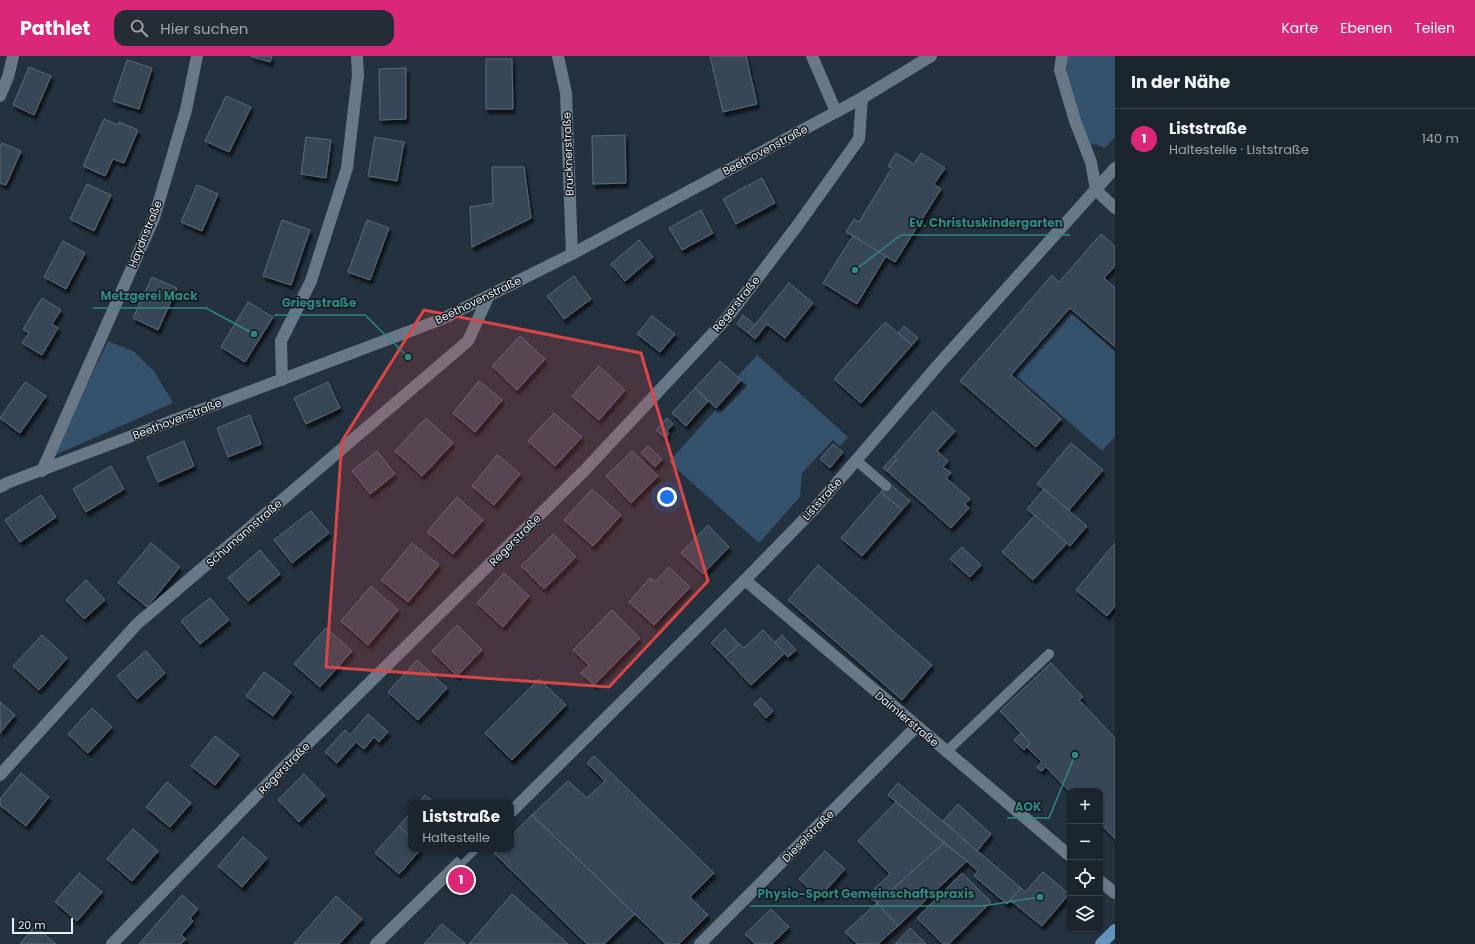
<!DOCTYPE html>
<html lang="de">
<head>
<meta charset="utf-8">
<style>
  :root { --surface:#1b252e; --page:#242d36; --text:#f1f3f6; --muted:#a0a5aa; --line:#39424a; --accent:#db2777 }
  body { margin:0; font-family:Poppins,sans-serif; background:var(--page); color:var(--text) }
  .controls { position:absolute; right:12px; bottom:12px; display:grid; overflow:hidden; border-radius:8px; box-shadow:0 1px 3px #0004 }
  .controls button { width:36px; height:36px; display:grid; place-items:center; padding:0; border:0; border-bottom:1px solid var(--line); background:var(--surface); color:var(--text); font:20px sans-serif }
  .scale { position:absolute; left:12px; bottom:10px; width:61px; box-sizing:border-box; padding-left:4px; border:2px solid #e6eef7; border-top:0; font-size:11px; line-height:14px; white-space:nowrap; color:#e6eef7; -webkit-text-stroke:3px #12181e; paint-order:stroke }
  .you { position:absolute; left:667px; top:441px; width:14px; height:14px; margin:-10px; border:3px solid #fff; border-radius:50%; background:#1a73e8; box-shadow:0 0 0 6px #1a73e833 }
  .badge { display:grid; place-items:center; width:26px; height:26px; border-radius:50%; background:var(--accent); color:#fff; font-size:13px; font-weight:700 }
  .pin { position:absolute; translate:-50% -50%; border:2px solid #fff; box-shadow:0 1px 4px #0006 }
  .popup { position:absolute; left:408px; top:744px; width:106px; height:52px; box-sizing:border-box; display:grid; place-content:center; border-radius:8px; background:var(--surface); filter:drop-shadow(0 1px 3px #0005); font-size:13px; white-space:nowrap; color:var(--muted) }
  .popup b { font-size:15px; color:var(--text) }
  .popup::after { content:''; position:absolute; left:50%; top:100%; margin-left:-8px; border:8px solid transparent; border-top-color:var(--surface) }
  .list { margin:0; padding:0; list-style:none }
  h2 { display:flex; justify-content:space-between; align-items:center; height:52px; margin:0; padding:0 16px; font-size:17px }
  h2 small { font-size:13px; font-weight:400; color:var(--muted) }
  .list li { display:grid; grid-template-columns:26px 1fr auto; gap:12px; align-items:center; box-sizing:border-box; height:60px; padding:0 16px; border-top:1px solid var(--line) }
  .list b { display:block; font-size:15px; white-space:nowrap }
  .list p { margin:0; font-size:13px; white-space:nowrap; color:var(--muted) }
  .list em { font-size:13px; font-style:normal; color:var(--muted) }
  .icon { flex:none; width:22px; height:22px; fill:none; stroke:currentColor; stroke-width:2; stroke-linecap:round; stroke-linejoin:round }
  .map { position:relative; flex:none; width:1115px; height:888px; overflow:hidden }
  header { display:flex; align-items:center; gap:24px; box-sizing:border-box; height:56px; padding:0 20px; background:var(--accent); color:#fff }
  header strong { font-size:19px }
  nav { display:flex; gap:22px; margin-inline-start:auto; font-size:14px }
  .search { width:280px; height:36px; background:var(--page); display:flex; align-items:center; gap:10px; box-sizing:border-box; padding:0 14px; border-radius:12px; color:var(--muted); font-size:15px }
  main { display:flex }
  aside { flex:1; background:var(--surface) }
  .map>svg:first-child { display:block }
</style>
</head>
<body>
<header>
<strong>Pathlet</strong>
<div class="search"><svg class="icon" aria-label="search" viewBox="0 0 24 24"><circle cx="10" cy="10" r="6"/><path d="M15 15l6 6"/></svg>Hier suchen</div>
<nav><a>Karte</a><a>Ebenen</a><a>Teilen</a></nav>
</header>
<main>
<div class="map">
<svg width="1115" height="888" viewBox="0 0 1115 888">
  <defs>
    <filter id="shadow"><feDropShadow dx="2.5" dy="4.5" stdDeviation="1" flood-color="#0009"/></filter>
  </defs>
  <rect width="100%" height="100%" fill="#24313e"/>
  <g fill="#35526d">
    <path d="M1068,0H1115V81L1105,92L1096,88L1091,89C1079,60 1063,31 1068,0Z"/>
    <polygon points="1070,256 1115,295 1115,381 1102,395 1015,318"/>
    <polygon points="108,285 133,295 154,315 173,347 53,400"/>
    <polygon points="757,299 848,381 840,390 833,384 802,417 800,441 759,487 669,406 717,352 722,356 747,330 737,321"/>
  </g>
  <g fill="#394755" stroke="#5b6a79" filter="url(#shadow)">
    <polygon points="250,0 272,0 270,6"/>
    <polygon points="710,0 746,0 757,48 723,56"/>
    <polygon points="486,3 512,3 513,53 486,53"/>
    <polygon points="127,4 152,12 139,53 113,45"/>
    <polygon points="29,11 51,20 34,59 13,49"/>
    <polygon points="406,12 406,63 380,64 379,13"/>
    <polygon points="226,40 251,51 229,96 205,85"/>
    <polygon points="104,63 118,69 119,66 138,74 124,107 113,103 105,120 83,110"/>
    <polygon points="625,79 626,127 593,128 592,80"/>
    <polygon points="306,81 331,84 326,122 301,118"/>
    <polygon points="375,81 404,86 397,125 368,120"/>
    <polygon points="2,87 21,95 6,129 0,127 0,90"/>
    <polygon points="896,97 914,108 921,97 945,112 934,128 941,133 895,206 846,176 854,163 859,166 892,112 888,110"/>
    <polygon points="492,111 524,111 531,162 472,191 470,151 493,147"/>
    <polygon points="762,122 775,147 736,168 723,143"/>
    <polygon points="87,128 111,139 94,175 70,163"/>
    <polygon points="197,129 218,138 202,175 181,166"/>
    <polygon points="701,154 713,177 682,194 669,172"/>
    <polygon points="282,164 310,174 291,229 263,220"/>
    <polygon points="367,164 389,172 370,224 348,216"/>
    <polygon points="1101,178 1115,190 1115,210 1104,222 1115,232 1115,291 1070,252 1011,319 1061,363 1036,391 960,325 1052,219 1059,226"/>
    <polygon points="853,180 886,200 857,248 823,227"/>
    <polygon points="639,184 653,201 625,225 611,208"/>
    <polygon points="63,185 85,197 66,233 44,221"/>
    <polygon points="574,220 591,243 564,263 547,240"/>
    <polygon points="152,221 177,232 158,274 133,262"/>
    <polygon points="789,227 813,247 785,282 767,268 755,283 748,277"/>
    <polygon points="42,242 61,254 52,268 58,272 42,299 22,287 29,277 23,273"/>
    <polygon points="248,246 273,261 245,306 221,291"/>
    <polygon points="743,259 755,269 748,277 737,268"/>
    <polygon points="652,260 675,278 660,296 637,278"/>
    <polygon points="885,266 912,289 861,347 834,323"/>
    <polygon points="904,270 918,282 912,289 898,277"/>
    <polygon points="520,280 545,303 517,334 492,310"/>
    <polygon points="720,305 741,324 716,352 695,332"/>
    <polygon points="599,310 625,334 599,364 572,340"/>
    <polygon points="479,325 502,344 475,376 453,357"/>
    <polygon points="25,326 46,340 20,377 0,362"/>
    <polygon points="328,326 340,352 306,368 294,342"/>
    <polygon points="695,332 708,345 686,370 672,357"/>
    <polygon points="933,355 955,375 937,395 948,405 943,411 951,417 946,422 970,443 965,448 969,452 951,472 887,415 897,403 894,400"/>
    <polygon points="554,357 582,381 555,410 528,385"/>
    <polygon points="250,359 261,388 228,401 217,372"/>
    <polygon points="426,362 453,387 422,420 395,395"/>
    <polygon points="667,362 673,368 667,375 669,378 665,382 656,374"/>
    <polygon points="184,385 194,410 158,426 147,401"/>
    <polygon points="1071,387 1103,414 1069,454 1037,428"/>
    <polygon points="833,388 843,396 830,412 820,403"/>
    <polygon points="648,390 662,403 655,411 641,397"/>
    <polygon points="377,395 395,418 370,438 352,415"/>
    <polygon points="632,395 658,420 631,447 606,420"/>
    <polygon points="497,399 520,418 494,449 472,430"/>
    <polygon points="894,400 897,403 887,415 883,412"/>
    <polygon points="111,410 124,433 86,456 73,433"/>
    <polygon points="889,427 910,445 902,454 881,436"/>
    <polygon points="592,433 621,459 593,490 564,464"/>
    <polygon points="1044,433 1087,470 1070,490 1027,453"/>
    <polygon points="881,436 902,454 862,500 841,482"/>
    <polygon points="41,439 56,461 20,486 5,464"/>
    <polygon points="457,441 483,464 453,498 427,476"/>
    <polygon points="311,455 329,477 292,507 274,484"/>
    <polygon points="1035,459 1067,487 1033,524 1002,496"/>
    <polygon points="708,469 729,491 703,518 681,497"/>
    <polygon points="553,478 576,501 544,533 521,510"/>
    <polygon points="151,487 180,511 147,551 118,527"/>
    <polygon points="412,487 439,509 408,546 381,524"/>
    <polygon points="1115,487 1115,550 1107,560 1076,534"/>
    <polygon points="962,491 981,509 970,521 950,503"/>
    <polygon points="260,494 280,518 248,545 228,522"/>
    <polygon points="818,509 932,609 902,644 788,544"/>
    <polygon points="669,511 690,531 654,569 629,546 650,522 655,526"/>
    <polygon points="504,517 529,540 503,571 477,547"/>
    <polygon points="86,524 105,544 84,563 66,544"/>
    <polygon points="371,530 398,554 368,589 341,565"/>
    <polygon points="210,542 229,564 200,588 181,565"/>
    <polygon points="612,554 640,582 594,629 581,617 589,609 573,594"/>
    <polygon points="457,569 482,594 457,620 432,595"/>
    <polygon points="326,572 352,595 320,631 294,608"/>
    <polygon points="725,573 739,588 725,601 711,587"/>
    <polygon points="763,574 785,597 751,629 725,601 739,588 744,592"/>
    <polygon points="42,579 67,602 39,634 13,610"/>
    <polygon points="782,579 796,594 788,601 775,586"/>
    <polygon points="146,595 165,617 137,643 117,620"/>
    <polygon points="417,604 447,632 418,664 388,636"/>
    <polygon points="1051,607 1083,641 1079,644 1115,682 1115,783 1100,767 1100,735 1070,736 1046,711 1041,715 1037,711 1042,706 1027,691 1030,687 1000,655"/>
    <polygon points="264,616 291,636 273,660 246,640"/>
    <polygon points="539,623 566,649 512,704 485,677"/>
    <polygon points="761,642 773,655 766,662 754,648"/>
    <polygon points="0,646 15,659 0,677"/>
    <polygon points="92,652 112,671 88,697 68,678"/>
    <polygon points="368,658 388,676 379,686 374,681 364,693 356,686 337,707 325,696 345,674 350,679"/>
    <polygon points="1021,677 1030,687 1024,694 1014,684"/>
    <polygon points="215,680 239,699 215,729 191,710"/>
    <polygon points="594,700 714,817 690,841 708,859 679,888 666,888 532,759 568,725 587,742 605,725 587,707"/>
    <polygon points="21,717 49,741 26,770 0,749 0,743"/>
    <polygon points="304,718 325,740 299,766 278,744"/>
    <polygon points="167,726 191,747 170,771 146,751"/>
    <polygon points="898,727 1021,832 1007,848 974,820 978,815 888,739"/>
    <polygon points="425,739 434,747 419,747"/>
    <polygon points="896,746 944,787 877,847 867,840 890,818 858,785"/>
    <polygon points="958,748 991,778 977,795 943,765"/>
    <polygon points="411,756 411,781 399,770"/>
    <polygon points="532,759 635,858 604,888 587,888 494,797 499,793 511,793 511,780"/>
    <polygon points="399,770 411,781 411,793 421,793 399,818 375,797"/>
    <polygon points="133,773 158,795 132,825 107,803"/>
    <polygon points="243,781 267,802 242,831 218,810"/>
    <polygon points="944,787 967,805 898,870 877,847"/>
    <polygon points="825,795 845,813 819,842 799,823"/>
    <polygon points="1043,816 1069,838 1042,870 1010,844 1021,832 1025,836"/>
    <polygon points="79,817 102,836 77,865 55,846"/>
    <polygon points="962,817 991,846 949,888 943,888 917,862"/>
    <polygon points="512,838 568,888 469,888"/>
    <polygon points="182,839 198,853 190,862 193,865 181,879 186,883 181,888 139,888"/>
    <polygon points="336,840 362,863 339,888 294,888"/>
    <polygon points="877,847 898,870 878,888 857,888 845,876"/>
    <polygon points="771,853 789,871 772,888 755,888 745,878"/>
    <polygon points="442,868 466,888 424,888"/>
    <polygon points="35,870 56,888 20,888"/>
    <polygon points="910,872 926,888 895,888"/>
  </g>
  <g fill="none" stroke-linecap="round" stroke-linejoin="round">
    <g stroke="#697887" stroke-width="10">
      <polyline points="857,405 886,430"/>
      <polyline points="946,696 1049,598"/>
    </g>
    <g stroke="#697887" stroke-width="12">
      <polyline points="558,0 566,37 572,198"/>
      <polyline points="812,0 836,56"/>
      <polyline points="1062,0 1060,14 1075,65 1091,106 1096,134 1115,152"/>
      <polyline points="0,40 8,21 13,0"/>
      <polyline points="282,324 281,285 311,225 347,112 358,19 357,0"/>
      <polyline points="42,415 154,162 186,54 197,0"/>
      <polyline points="0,431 7,427 442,263 572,198 862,42 931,0"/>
      <polyline points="745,524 1070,800"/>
      <polyline points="0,719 137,568 468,285 488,241"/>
      <polyline points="511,756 745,524 816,451 939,308 1115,112"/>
      <polyline points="1100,825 1115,837"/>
      <polyline points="112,888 280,715 585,414 727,262 797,170 859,83 862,42"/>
      <polyline points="376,888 473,793"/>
      <polyline points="700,888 916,671"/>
    </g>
    <polyline stroke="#6492bf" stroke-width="12" points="1101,888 1115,874"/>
  </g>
  <path fill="#d84647" fill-opacity="0.2" stroke="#d84647" stroke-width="3" stroke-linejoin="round" d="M424,254L641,297L708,525L609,631L326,611L342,385Z"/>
  <g text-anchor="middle" stroke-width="3" stroke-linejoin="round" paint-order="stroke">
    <g font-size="11" fill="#e6eef7" stroke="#12181e">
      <text transform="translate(765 94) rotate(-28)" y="4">Beethovenstraße</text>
      <text transform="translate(568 98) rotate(-92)" y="4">Brucknerstraße</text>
      <text transform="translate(145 178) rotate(-68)" y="4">Haydnstraße</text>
      <text transform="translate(478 244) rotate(-26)" y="4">Beethovenstraße</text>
      <text transform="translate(736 248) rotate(-51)" y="4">Regerstraße</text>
      <text transform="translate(177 363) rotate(-21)" y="4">Beethovenstraße</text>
      <text transform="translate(822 443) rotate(-48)" y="4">Liststraße</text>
      <text transform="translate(244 477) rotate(-41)" y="4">Schumannstraße</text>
      <text transform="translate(515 484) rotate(-45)" y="4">Regerstraße</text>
      <text transform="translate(907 663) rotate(40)" y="4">Daimlerstraße</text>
      <text transform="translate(284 712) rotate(-45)" y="4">Regerstraße</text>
      <text transform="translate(808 780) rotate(-45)" y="4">Dieselstraße</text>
    </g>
  </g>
  <path fill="none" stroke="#2f8883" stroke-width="1.5" d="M855 214L901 179H1070M254 278L206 252H93M408 301L365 259H274M1075 699L1049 762H1007M1040 841L983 850H750"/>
  <g fill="#2f8883" stroke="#12181e" stroke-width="1.5">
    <circle cx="855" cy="214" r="4"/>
    <circle cx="254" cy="278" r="4"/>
    <circle cx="408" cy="301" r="4"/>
    <circle cx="1075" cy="699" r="4"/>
    <circle cx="1040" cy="841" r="4"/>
  </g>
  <g font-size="12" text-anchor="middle" font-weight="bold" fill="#2f8883" stroke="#12181e" stroke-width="3" stroke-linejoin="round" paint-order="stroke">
    <text x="986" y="171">Ev. Christuskindergarten</text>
    <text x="149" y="244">Metzgerei Mack</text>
    <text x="319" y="251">Griegstraße</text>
    <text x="1028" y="755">AOK</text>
    <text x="866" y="842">Physio-Sport Gemeinschaftspraxis</text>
  </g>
</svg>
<div class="controls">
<button>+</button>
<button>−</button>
<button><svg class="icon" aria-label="locate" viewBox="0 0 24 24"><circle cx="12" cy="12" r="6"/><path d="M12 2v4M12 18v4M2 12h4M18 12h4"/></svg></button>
<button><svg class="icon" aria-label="layers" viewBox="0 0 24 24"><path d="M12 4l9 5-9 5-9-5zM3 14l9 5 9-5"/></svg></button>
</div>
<div class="scale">20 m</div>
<div class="you"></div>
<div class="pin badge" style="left:461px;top:824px">1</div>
<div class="popup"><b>Liststraße</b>Haltestelle</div>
</div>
<aside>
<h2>In der Nähe<small></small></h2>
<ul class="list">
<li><span class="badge">1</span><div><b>Liststraße</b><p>Haltestelle · Liststraße</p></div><em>140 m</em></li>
</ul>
</aside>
</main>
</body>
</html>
